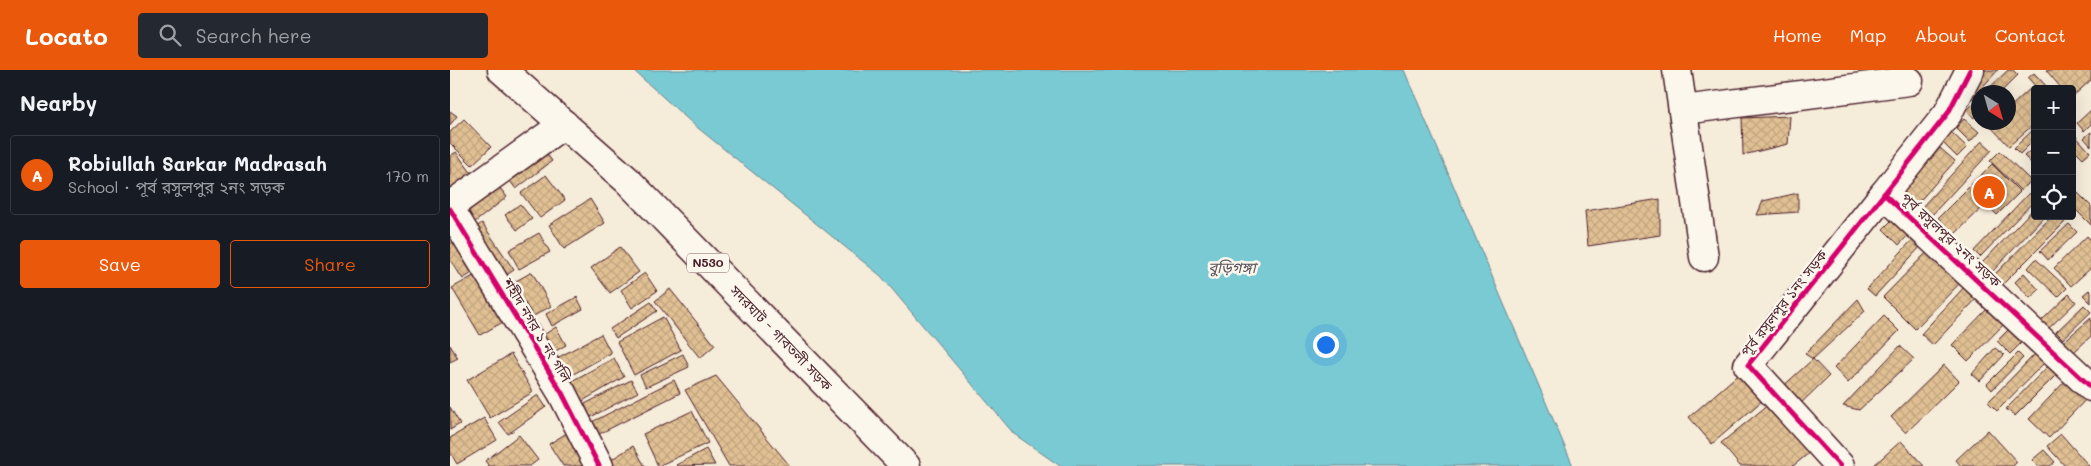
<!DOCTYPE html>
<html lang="en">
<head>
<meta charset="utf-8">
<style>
  :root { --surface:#171b24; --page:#242831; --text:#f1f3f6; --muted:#9ea1a6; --line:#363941; --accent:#ea580c }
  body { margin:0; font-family:Mali,"Noto Sans Bengali",sans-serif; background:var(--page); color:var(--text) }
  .controls { position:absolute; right:15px; top:15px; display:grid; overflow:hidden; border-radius:5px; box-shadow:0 5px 20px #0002 }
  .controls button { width:45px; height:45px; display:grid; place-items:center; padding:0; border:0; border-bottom:1px solid var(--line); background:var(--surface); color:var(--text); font:25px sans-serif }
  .compass { position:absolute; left:1521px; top:15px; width:45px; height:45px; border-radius:50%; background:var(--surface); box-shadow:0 5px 20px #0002; rotate:143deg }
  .you { position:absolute; left:875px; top:274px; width:18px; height:18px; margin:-12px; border:4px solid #fff; border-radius:50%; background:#1a73e8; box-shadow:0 0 0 8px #1a73e833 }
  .badge { display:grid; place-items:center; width:32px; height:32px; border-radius:50%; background:var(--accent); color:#fff; font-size:16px; font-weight:700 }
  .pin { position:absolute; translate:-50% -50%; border:2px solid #fff; box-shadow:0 1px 5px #0006 }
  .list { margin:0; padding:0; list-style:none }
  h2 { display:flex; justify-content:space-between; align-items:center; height:65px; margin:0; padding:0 20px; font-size:21px }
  h2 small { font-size:16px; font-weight:400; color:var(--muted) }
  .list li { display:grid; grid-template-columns:32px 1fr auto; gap:15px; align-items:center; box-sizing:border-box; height:80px; margin:0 10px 10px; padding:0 10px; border:1px solid var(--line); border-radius:5px }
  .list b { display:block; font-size:19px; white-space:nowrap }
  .list p { margin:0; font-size:16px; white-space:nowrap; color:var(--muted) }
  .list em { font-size:16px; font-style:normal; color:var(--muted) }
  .actions { display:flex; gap:10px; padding:15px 20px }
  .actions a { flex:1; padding:11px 0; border:1px solid var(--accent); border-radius:5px; text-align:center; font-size:18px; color:var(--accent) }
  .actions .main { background:var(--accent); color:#fff }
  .icon { flex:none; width:28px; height:28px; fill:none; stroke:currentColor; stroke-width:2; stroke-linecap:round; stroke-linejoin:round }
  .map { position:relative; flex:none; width:1641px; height:396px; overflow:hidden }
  header { display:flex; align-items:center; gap:30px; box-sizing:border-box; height:70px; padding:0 25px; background:var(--accent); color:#fff }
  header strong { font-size:24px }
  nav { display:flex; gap:28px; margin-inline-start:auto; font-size:18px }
  .search { width:350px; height:45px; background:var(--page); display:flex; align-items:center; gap:12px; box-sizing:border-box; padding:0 18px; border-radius:5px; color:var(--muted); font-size:19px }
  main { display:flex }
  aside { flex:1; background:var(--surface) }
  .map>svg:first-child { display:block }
</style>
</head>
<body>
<header>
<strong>Locato</strong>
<div class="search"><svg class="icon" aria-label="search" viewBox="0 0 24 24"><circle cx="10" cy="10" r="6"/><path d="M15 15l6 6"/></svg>Search here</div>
<nav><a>Home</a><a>Map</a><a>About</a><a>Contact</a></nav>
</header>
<main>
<aside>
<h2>Nearby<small></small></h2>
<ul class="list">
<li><span class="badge">A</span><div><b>Robiullah Sarkar Madrasah</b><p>School · পূর্ব রসুলপুর ২নং সড়ক</p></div><em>170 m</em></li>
</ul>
<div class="actions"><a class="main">Save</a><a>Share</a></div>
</aside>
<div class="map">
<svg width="1641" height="396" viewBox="0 0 1641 396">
  <defs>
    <pattern id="building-cross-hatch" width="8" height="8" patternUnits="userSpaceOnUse" patternTransform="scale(1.25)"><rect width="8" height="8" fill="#e0c093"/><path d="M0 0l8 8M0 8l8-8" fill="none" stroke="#c2a57f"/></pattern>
  </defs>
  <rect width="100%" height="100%" fill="#f6ecda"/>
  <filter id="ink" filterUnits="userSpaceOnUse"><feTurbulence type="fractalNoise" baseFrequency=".02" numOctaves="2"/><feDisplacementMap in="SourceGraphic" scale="10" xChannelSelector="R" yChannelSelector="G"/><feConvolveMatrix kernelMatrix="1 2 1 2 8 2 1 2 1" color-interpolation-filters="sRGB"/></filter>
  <g filter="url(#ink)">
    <polygon fill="#7acad4" stroke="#678690" points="183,0 954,0 1123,396 610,396 564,364 431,206 243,54"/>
    <g fill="url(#building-cross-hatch)" stroke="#4a1f2b">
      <polygon points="1533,0 1548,0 1515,36"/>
      <polygon points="1558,0 1563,0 1568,5 1551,22 1535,22"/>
      <polygon points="1596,0 1641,0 1641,10 1622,27 1622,19 1612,19"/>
      <polygon points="1584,3 1599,19 1588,19 1578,8"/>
      <polygon points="1582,17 1585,21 1585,53 1559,76 1540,56 1544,52 1558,52 1558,39"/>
      <polygon points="1528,29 1528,44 1524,48 1517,40"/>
      <polygon points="1641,40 1641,54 1634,61 1627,53"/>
      <polygon points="0,41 7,46 0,55"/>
      <polygon points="1340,46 1338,74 1293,85 1292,48"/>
      <polygon points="14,49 41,77 22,95 0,73 0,62"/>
      <polygon points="1514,49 1529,62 1520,72 1506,58"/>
      <polygon points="1585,58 1585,69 1570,84 1564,78"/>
      <polygon points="1500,61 1517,77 1507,87 1491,71"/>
      <polygon points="1641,62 1641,76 1634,68"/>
      <polygon points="1623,63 1640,82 1633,88 1622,77"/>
      <polygon points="1532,71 1542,80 1480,147 1471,138"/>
      <polygon points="91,76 102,91 66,119 54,103"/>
      <polygon points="1585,77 1585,93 1583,95 1574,86"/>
      <polygon points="1490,78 1505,91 1467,134 1452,121"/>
      <polygon points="1550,81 1581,111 1571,121 1540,91"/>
      <polygon points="6,82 25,108 0,122 0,86"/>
      <polygon points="1542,94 1570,122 1547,145 1536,134 1505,164 1488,148"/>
      <polygon points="96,105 115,130 90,148 71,123"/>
      <polygon points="47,114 57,127 20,156 9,142"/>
      <polygon points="1622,117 1641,136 1641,155 1622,136"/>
      <polygon points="1348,123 1348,142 1307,145 1313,131"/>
      <polygon points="1579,123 1585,130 1530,187 1524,181"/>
      <polygon points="140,129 155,153 114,179 99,155"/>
      <polygon points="1210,129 1210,165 1138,176 1135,141"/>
      <polygon points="70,134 82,149 67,160 55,145"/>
      <polygon points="1585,137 1585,146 1595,146 1541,203 1532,193"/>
      <polygon points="1602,146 1609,146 1615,152 1552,215 1543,206"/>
      <polygon points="1445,147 1461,162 1449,175 1433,159"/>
      <polygon points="32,153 64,200 52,208 19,162"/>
      <polygon points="1619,154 1627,162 1598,190 1590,181"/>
      <polygon points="89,163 100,182 69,199 59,180"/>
      <polygon points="1637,166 1641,170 1641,198 1621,216 1604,198"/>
      <polygon points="10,167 31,197 13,209 0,190 0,174"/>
      <polygon points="1463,169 1471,176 1425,226 1417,219"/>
      <polygon points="170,177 189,202 160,223 141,198"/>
      <polygon points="1480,179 1512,211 1465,259 1433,227"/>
      <polygon points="1586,189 1617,218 1608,227 1578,198"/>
      <polygon points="82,202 101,236 77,250 57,216"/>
      <polygon points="195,203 207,221 182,238 171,220"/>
      <polygon points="1574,203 1589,220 1580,228 1565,212"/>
      <polygon points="27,204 55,251 30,265 2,218"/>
      <polygon points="1516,215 1528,227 1483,275 1471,264"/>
      <polygon points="220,219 265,275 250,288 205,231"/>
      <polygon points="1639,220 1641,222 1641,233 1633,225"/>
      <polygon points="1619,224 1626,232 1598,259 1591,251"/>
      <polygon points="127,227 133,239 102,256 96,244"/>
      <polygon points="1408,229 1415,241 1363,289 1355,284"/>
      <polygon points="201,232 207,241 166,268 160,259"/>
      <polygon points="1634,235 1641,242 1613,269 1606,262"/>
      <polygon points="1538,238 1554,254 1518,291 1502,275"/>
      <polygon points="1434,246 1449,261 1398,313 1384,298"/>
      <polygon points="213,247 231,280 184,305 167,272"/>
      <polygon points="1641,248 1641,266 1623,283 1613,272"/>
      <polygon points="1562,256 1575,269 1560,284 1547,271"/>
      <polygon points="106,257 116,275 99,285 89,268"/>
      <polygon points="151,264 161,283 109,312 98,293"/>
      <polygon points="0,275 8,288 0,292"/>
      <polygon points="1450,276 1464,289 1409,340 1393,336"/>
      <polygon points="1545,278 1554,285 1530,311 1522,304"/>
      <polygon points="1587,282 1596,291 1547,341 1538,332"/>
      <polygon points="1568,283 1573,288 1542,320 1537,314"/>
      <polygon points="61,284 83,322 40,348 17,310"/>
      <polygon points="233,284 239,297 196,317 190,305"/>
      <polygon points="164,288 174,307 129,333 118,313"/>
      <polygon points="1363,289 1379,306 1347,337 1330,319"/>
      <polygon points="1601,293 1609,302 1565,346 1556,339"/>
      <polygon points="1494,295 1509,311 1456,363 1441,347"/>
      <polygon points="1290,303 1313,330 1262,374 1239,347"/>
      <polygon points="266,306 340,396 279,396 235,320"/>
      <polygon points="1620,306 1640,325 1599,368 1579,349"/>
      <polygon points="181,310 188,322 139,348 133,335"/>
      <polygon points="224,310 230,323 147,365 140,353"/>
      <polygon points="88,325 96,337 58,364 49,352"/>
      <polygon points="1324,330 1364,379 1343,396 1290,396 1271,373"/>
      <polygon points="0,337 10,354 0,360"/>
      <polygon points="242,341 258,373 208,396 193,364"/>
      <polygon points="34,348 47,370 7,394 0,382 0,368"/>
      <polygon points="1538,360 1567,392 1563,396 1511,396 1506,390"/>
      <polygon points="120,361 142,396 113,396 99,374"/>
      <polygon points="1611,364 1639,396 1615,396 1597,376"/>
      <polygon points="69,365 88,390 80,396 39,396 35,391"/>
      <polygon points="1451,371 1474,396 1423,396"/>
      <polygon points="183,376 195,396 156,396 154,394"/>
      <polygon points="256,379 265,395 227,396 226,395"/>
      <polygon points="1594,380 1605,392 1600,396 1588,396 1582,390"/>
    </g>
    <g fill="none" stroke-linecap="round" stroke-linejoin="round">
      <g stroke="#4a1f2b" stroke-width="31">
        <g id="minor">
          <polyline points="1227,0 1254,187"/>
          <polyline points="1520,0 1498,43 1434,124 1641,317"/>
          <polyline points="1233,40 1459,11"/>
          <polyline points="0,136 114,54"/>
          <polyline points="0,139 112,323 149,396"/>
          <polyline points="1390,396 1298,295 1434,124"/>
        </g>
      </g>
      <g stroke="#4a1f2b" stroke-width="31">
        <polyline id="highway" points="52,0 177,110 456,396"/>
      </g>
      <use href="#minor" stroke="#fbf7ec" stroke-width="28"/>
      <use href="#highway" stroke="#fbf7ec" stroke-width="28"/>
      <g stroke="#fbf7ec" stroke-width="8">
        <g id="cycleway">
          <polyline points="1520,0 1498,43 1434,124 1641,317"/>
          <polyline points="0,139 112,323 149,396"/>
          <polyline points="1390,396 1298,295 1434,124"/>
        </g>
      </g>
      <use href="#cycleway" stroke="#d6006c" stroke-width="5"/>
    </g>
  </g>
  <g text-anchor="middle" stroke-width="5" stroke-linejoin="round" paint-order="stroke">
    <rect fill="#fbf7ec" stroke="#7f6065" stroke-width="1" x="237" y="183.5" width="42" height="19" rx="4"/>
    <g font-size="12" font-weight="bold" fill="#4a1f2b">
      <text x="258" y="197">N530</text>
    </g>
    <g font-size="14" fill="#4a1f2b" stroke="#fbf7ec">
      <text transform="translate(1501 170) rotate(43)" y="5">পূর্ব রসুলপুর ২নং সড়ক</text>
      <text transform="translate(1334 233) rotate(-52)" y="5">পূর্ব রসুলপুর ১নং সড়ক</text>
      <text transform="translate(87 260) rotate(59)" y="5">শহীদ নগর ১ নং গলি</text>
      <text transform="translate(331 268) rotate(46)" y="5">সদরঘাট - গাবতলী সড়ক</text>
    </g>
    <g font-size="15" font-style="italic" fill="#58525e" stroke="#fbf7ec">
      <text x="782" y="203">বুড়িগঙ্গা</text>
    </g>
  </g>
</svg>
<div class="controls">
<button>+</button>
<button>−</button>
<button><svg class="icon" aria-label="locate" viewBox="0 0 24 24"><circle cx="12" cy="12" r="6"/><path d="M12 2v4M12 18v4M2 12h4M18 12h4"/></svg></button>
</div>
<svg class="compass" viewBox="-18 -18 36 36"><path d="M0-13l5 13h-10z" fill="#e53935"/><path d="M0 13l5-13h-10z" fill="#9ea1a6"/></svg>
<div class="you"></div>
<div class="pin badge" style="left:1539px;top:122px">A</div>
</div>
</main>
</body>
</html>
